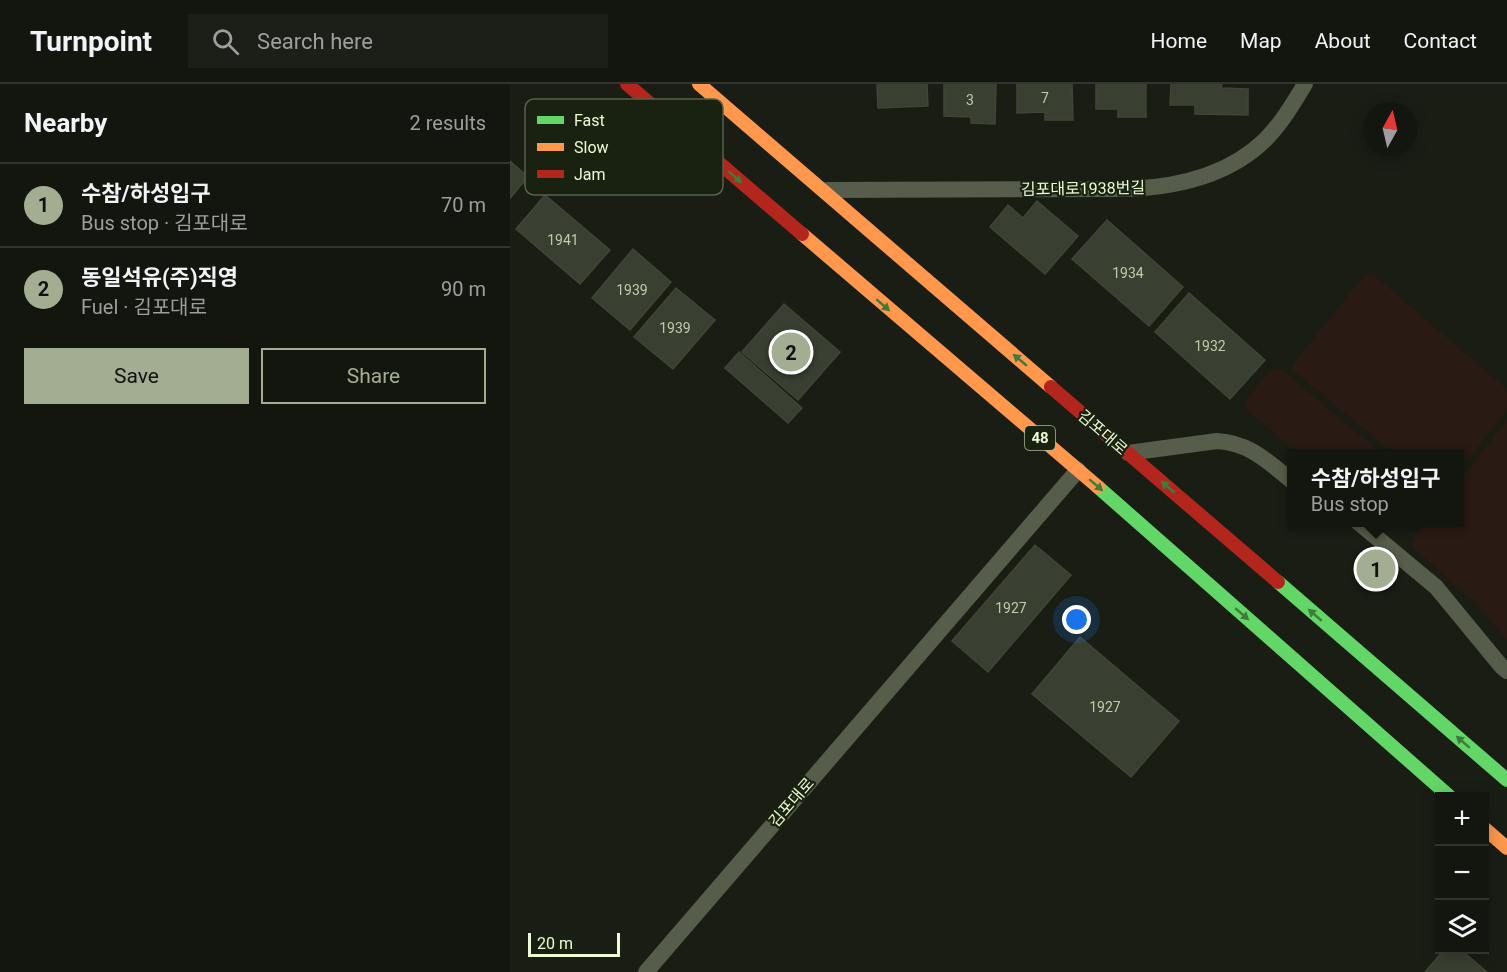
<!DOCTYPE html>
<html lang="en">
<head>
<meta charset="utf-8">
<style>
  :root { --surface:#13160f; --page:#1c1f18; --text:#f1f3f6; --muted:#9d9f9e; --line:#32352f; --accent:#a2ad91 }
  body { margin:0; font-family:Roboto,"Noto Sans KR",sans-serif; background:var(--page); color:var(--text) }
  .controls { position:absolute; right:18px; bottom:18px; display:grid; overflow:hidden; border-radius:0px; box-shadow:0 3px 15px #0003 }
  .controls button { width:54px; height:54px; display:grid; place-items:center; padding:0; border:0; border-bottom:2px solid var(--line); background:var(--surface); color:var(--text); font:30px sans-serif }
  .compass { position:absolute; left:853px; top:18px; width:54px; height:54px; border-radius:50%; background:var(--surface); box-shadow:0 3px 15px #0003; rotate:8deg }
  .scale { position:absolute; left:18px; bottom:15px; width:92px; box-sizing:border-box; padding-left:6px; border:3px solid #ebfbd4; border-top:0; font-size:16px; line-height:21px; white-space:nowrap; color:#ebfbd4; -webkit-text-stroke:4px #192110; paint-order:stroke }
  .you { position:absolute; left:567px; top:536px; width:21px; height:21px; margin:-15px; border:4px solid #fff; border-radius:50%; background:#1a73e8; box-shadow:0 0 0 9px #1a73e833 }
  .badge { display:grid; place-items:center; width:39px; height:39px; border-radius:50%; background:var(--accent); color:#111; font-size:20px; font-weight:700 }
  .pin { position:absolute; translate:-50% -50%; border:3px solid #fff; box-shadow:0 2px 6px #0006 }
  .popup { position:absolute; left:777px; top:365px; width:177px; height:78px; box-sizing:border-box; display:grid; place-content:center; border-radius:0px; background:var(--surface); filter:drop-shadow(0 2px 4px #0005); font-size:20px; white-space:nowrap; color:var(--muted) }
  .popup b { font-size:22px; color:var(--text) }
  .popup::after { content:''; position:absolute; left:50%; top:100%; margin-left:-12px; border:12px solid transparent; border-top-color:var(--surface) }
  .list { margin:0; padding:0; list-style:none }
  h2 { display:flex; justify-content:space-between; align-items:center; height:78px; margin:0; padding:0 24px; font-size:26px }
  h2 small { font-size:20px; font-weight:400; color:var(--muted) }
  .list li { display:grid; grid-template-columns:39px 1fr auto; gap:18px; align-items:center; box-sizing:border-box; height:84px; padding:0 24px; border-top:2px solid var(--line) }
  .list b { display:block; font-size:22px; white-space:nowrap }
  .list p { margin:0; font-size:20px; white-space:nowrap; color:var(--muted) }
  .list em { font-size:20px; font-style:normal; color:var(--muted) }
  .actions { display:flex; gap:12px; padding:18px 24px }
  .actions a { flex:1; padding:14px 0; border:2px solid var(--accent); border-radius:0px; text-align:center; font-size:21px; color:var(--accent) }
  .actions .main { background:var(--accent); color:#111 }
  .icon { flex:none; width:33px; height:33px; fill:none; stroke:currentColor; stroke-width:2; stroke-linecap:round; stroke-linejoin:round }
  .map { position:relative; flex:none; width:997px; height:888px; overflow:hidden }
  header { display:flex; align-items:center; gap:36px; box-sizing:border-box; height:84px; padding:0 30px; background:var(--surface); border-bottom:2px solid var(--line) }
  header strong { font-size:28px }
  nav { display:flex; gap:33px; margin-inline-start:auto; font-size:21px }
  .search { width:420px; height:54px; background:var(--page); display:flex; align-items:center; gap:15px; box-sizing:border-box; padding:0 21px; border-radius:0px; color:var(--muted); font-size:22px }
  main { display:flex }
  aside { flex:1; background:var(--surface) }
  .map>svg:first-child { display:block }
</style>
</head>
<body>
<header>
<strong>Turnpoint</strong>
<div class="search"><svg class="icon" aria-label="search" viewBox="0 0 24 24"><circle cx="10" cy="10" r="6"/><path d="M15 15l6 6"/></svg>Search here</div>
<nav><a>Home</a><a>Map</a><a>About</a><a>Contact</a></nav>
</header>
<main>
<aside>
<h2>Nearby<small>2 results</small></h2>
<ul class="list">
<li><span class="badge">1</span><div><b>수참/하성입구</b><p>Bus stop · 김포대로</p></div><em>70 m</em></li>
<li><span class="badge">2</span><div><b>동일석유(주)직영</b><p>Fuel · 김포대로</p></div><em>90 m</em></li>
</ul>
<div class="actions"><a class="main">Save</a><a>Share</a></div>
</aside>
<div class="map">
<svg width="997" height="888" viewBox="0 0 997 888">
  <rect width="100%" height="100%" fill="#191d14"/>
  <g fill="#291a13">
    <polygon points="858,190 865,192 997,305 997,327 950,385 950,370 883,369 789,291 782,284 784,279 853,193"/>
    <path d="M770,284L871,369H787L737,326L735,322V317C744,307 757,285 770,284Z"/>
    <path d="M997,337V556L965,519L903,463C900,453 909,446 915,439L950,438V395Z"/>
  </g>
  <g fill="#393f31" stroke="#3f4636" stroke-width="1.5">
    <polygon points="367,0 417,0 418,22 368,24"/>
    <polygon points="434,0 486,0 485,40 461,39 461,33 434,32"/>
    <polygon points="507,0 562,0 563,36 535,36 535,28 507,29"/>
    <polygon points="586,0 636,0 636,33 608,33 608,25 586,25"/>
    <polygon points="661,0 712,0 711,4 738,5 738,31 685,30 685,21 660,21"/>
    <polygon points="0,77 18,93 0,114"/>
    <polygon points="35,111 100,166 70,200 6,145"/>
    <polygon points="527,117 568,152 535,190 480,143 498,121 513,134"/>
    <polygon points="597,136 673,203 639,242 562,175"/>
    <polygon points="123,165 161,198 120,246 82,214"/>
    <polygon points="166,204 205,236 163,285 124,253"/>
    <polygon points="679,209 755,276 720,315 645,248"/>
    <polygon points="274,220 330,268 288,316 232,268"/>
    <polygon points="229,268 292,324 278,339 215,284"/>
    <polygon points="525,461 561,491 478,588 442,557"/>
    <polygon points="570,553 669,637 621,693 522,610"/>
    <polygon points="934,866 951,866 977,888 915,888"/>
  </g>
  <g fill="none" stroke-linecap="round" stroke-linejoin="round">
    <g stroke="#565d4a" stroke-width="16">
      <path d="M317,106L619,105C667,103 719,91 755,56C771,40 783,20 795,0"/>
      <path d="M618,369L707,357C740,359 757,377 782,397"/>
      <polyline points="848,438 926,503 991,582 997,587"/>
      <polyline points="136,888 568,386"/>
    </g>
    <g stroke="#63d668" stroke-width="14">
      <polyline points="588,403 939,712"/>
      <polyline points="768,498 997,696"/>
    </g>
    <g stroke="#ff974d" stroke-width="14">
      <polyline points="189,0 541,303"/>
      <polyline points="292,150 588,403"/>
      <polyline points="974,744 997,764"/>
    </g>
    <g stroke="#b3261e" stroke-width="14">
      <polyline points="117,0 292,150"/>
      <polyline points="541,303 768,498"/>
    </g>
  </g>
  <defs><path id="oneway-solid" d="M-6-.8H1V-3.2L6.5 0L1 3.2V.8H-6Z" transform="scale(1.5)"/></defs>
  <g fill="#3e7c3c">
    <use href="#oneway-solid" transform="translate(225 93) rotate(41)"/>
    <use href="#oneway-solid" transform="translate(373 221) rotate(41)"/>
    <use href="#oneway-solid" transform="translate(510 276) rotate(-140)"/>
    <use href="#oneway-solid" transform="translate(586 401) rotate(41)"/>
    <use href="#oneway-solid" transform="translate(658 403) rotate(-139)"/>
    <use href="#oneway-solid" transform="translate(732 530) rotate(41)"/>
    <use href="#oneway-solid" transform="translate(805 531) rotate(-139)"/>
    <use href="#oneway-solid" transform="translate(953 658) rotate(-139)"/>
  </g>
  <g text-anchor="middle" stroke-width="4.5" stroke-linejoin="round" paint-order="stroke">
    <g font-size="14" fill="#beccab">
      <text x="535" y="19">7</text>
      <text x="460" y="21">3</text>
      <text x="53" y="161">1941</text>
      <text x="618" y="194">1934</text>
      <text x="122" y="211">1939</text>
      <text x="165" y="249">1939</text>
      <text x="700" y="267">1932</text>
      <text x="501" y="529">1927</text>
      <text x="595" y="628">1927</text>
    </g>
    <rect fill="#192110" stroke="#acba99" stroke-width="1.5" x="515" y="342" width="30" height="24" rx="4.5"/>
    <g font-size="15" font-weight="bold" fill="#ebfbd4">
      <text x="530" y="359">48</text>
    </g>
    <g font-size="16" fill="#ebfbd4" stroke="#192110">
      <text transform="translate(573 104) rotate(-1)" y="6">김포대로1938번길</text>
      <text transform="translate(593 348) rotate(41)" y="6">김포대로</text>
      <text transform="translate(281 718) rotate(-49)" y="6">김포대로</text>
    </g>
  </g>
  <rect x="15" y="15" width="198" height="96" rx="9" fill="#192110" stroke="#58624b" stroke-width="1.5"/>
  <rect x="27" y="32" width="27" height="8" fill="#63d668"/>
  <rect x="27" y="59" width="27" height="8" fill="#ff974d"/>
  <rect x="27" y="86" width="27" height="8" fill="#b3261e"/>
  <g font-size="16" fill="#ebfbd4">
    <text x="64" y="42">Fast</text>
    <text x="64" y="69">Slow</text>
    <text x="64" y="96">Jam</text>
  </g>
</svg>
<div class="controls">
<button>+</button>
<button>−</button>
<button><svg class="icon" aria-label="layers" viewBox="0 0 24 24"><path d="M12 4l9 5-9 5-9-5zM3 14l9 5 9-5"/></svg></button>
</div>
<svg class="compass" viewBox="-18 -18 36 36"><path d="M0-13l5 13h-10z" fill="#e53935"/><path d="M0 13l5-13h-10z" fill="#9d9f9e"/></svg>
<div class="scale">20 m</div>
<div class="you"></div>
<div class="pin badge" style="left:866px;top:485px">1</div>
<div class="popup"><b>수참/하성입구</b>Bus stop</div>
<div class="pin badge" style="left:281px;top:268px">2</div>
</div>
</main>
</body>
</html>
